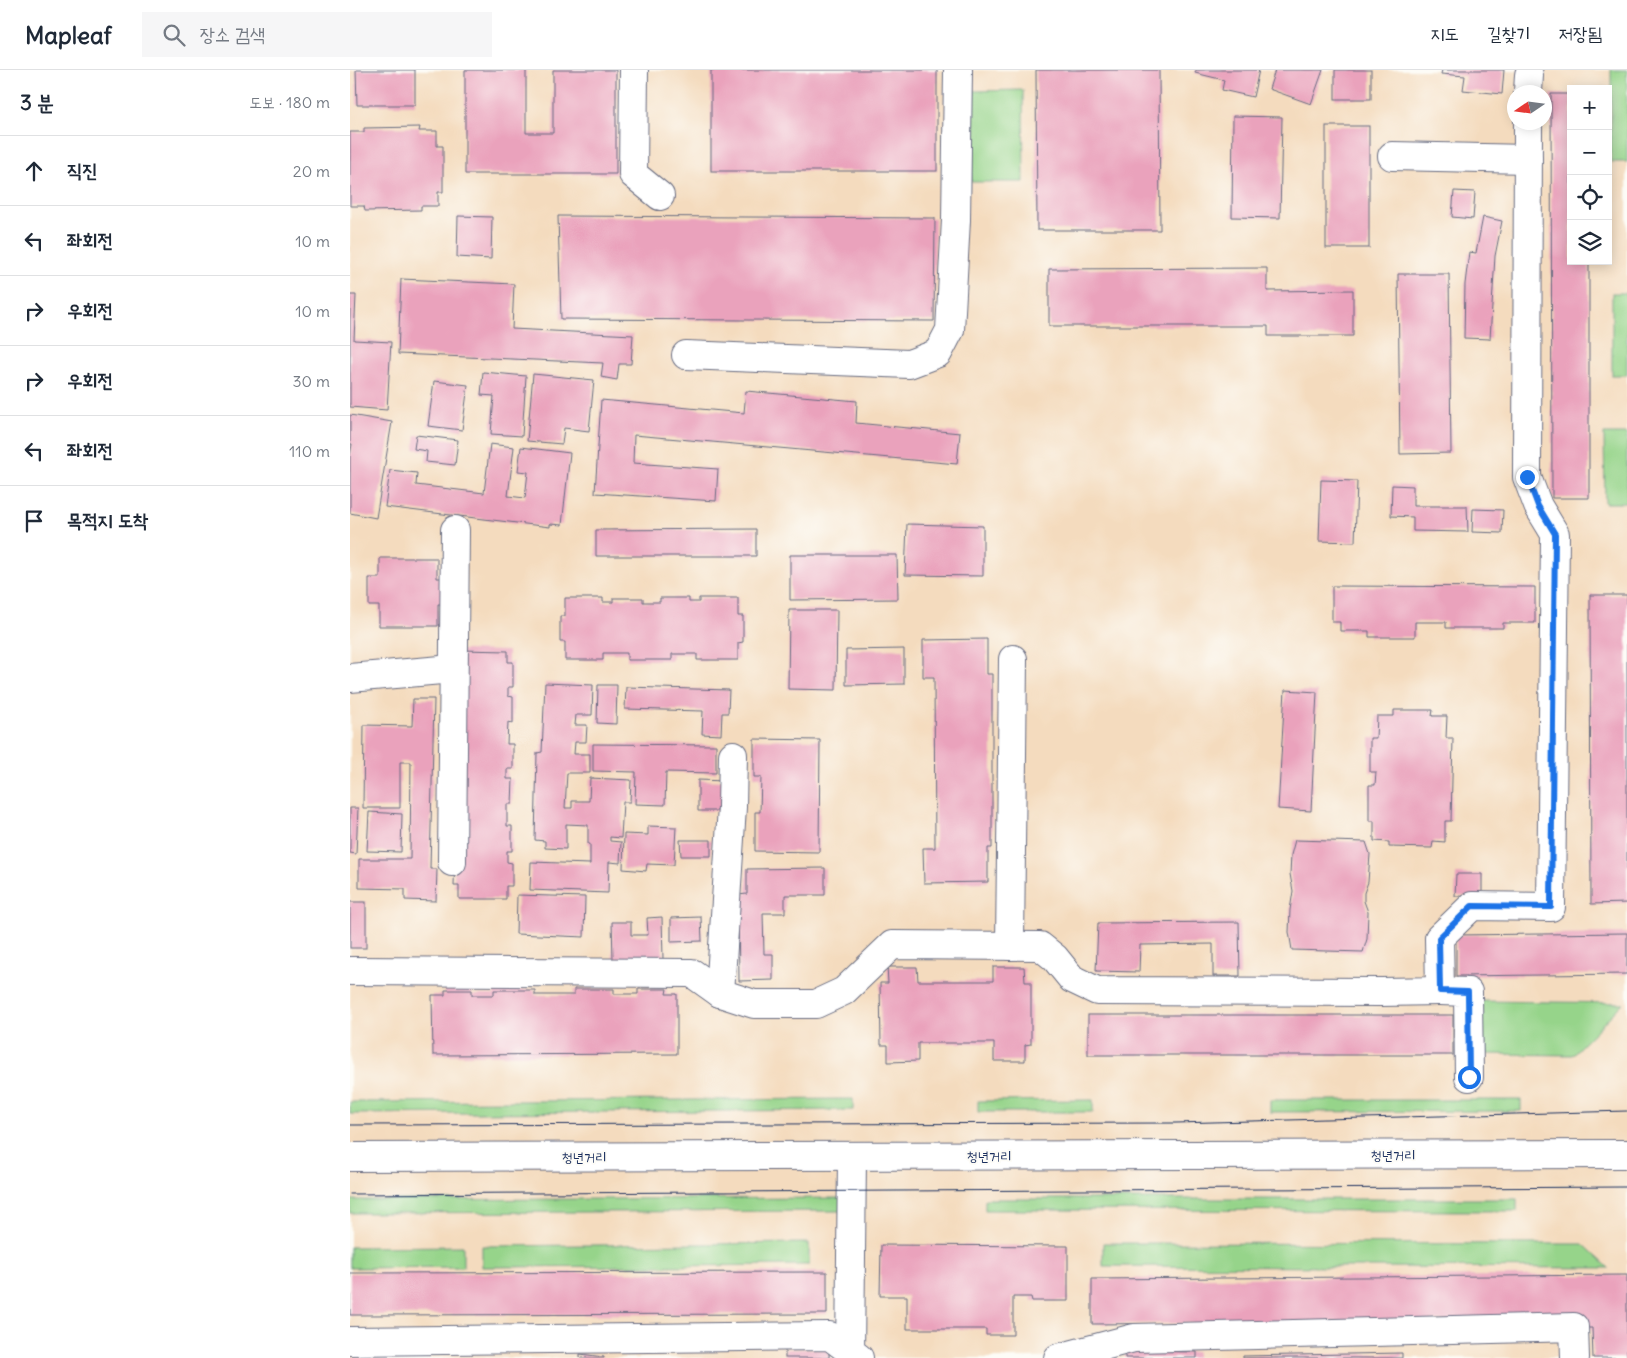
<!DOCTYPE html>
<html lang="ko">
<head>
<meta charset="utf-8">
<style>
  :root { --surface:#fff; --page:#f6f6f7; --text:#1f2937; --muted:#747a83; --line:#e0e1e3 }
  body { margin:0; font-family:Delius,"Poor Story",sans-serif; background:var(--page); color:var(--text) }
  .controls { position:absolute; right:15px; top:15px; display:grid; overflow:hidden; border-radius:0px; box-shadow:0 2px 12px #0003 }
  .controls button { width:45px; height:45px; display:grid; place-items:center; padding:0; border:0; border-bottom:1px solid var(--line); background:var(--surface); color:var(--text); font:25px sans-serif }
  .compass { position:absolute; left:1157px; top:15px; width:45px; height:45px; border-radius:50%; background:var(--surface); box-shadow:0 2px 12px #0003; rotate:257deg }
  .stop { position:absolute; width:15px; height:15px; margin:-11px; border:4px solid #1a73e8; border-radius:50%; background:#fff }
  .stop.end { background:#1a73e8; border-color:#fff; box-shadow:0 1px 5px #0008 }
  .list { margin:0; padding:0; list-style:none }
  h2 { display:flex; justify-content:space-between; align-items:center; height:65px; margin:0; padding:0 20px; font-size:21px }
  h2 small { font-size:16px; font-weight:400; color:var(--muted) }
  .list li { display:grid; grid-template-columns:32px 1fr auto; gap:15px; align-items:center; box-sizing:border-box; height:70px; padding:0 20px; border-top:1px solid var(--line) }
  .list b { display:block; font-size:19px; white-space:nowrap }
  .list em { font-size:16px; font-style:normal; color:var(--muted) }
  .icon { flex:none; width:28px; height:28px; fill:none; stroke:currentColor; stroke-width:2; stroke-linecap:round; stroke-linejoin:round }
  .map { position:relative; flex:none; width:1277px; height:1288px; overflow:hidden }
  header { display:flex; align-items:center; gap:30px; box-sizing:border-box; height:70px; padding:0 25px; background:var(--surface); border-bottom:1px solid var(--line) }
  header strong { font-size:24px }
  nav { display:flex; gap:28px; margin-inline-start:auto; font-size:18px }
  .search { width:350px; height:45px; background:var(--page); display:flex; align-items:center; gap:12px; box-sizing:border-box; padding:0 18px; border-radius:0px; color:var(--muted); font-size:19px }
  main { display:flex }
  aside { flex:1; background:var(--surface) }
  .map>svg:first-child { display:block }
</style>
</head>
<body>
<header>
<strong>Mapleaf</strong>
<div class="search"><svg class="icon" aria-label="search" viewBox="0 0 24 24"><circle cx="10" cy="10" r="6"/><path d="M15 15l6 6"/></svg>장소 검색</div>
<nav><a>지도</a><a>길찾기</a><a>저장됨</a></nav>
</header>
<main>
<aside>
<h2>3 분<small>도보 · 180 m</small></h2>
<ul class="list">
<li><svg class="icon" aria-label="ahead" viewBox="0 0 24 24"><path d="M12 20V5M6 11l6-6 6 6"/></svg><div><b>직진</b></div><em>20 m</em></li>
<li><svg class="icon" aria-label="left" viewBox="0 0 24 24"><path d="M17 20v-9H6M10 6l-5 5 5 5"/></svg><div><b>좌회전</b></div><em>10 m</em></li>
<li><svg class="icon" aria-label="right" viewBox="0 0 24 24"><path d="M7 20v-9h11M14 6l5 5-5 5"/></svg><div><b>우회전</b></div><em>10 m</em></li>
<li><svg class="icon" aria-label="right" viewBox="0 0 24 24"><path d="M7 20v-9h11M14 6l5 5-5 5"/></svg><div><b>우회전</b></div><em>30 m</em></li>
<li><svg class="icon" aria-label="left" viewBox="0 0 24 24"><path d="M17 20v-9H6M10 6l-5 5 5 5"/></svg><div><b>좌회전</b></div><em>110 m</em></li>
<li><svg class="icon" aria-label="arrive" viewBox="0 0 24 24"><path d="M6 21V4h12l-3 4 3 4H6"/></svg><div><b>목적지 도착</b></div></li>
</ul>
</aside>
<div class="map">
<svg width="1277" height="1288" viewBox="0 0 1277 1288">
  <rect width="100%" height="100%" fill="#fdfcf7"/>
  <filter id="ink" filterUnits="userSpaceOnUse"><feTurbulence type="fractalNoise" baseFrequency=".02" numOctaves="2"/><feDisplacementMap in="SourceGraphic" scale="10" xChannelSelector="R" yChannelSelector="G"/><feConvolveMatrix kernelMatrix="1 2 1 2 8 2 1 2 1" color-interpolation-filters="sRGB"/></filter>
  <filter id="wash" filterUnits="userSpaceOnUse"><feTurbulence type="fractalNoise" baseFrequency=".0096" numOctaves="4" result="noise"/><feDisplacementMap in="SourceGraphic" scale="20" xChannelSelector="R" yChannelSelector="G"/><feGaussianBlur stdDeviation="1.12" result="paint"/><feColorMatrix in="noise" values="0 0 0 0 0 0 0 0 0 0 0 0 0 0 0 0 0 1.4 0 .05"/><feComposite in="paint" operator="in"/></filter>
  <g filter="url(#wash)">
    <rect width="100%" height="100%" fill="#f4dbbe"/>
    <g fill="#96d48a" stroke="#588274">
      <rect x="1261" y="0" width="16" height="92"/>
      <polygon points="673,20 674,112 621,112 621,21"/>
      <rect x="1262" y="223" width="15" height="82"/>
      <polygon points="1254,364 1277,364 1277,433 1255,433"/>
      <polygon points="1132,931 1273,933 1222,985 1131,984"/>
      <polygon points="503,1029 503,1040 0,1044 0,1032"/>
      <polygon points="743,1030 743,1042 628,1042 628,1031"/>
      <polygon points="920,1030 1171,1030 1171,1041 920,1042"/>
      <polygon points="498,1128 499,1141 0,1143 0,1130"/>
      <polygon points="635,1129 1167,1129 1167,1141 635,1140"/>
      <polygon points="459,1173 459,1195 132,1197 132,1176"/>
      <polygon points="753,1173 1233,1174 1259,1198 753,1196"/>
      <polygon points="113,1176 113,1197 0,1198 0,1177"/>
    </g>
    <g id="blocks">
      <g fill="#eaa2bc">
        <polygon points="6,0 65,0 65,35 7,35"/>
        <polygon points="115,0 176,0 176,63 203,63 203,0 266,0 266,104 115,104"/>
        <rect x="361" y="0" width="226" height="101"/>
        <polygon points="686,0 809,0 810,160 687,160"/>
        <polygon points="846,0 909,0 903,27 872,20 874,10 845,3"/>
        <polygon points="925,0 973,0 961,34 919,19"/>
        <rect x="985" y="0" width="36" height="29"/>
        <polygon points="1092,0 1154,0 1152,24 1113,20 1115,6 1091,4"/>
        <polygon points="1201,24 1221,24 1221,191 1239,191 1239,428 1202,428"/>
        <polygon points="883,46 932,47 930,148 882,147"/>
        <rect x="976" y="56" width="43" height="122"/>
        <polygon points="70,57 69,61 87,61 87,76 93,76 93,122 88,122 88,136 71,136 71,140 15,141 14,136 0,136 0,62 14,62 14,58"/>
        <polygon points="1104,121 1125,122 1123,149 1102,147"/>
        <polygon points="108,146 142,147 141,189 107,187"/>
        <polygon points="208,146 585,148 584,251 211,249"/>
        <polygon points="1133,147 1152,151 1145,186 1140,269 1114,268 1115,214 1119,182 1126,183"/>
        <polygon points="917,198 917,221 1003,220 1003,266 918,266 918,256 699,256 699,199"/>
        <polygon points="1048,204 1099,204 1101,383 1050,384"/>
        <polygon points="51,209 164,214 162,259 283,265 281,294 269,294 267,310 251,307 253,293 48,284"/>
        <polygon points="0,225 6,225 4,270 41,272 37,340 0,337"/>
        <polygon points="133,302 176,306 172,366 141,364 144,326 131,325"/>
        <polygon points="183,304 244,310 239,361 214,358 212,374 177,371"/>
        <polygon points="84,311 118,315 112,360 78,356"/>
        <polygon points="396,321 507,331 506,353 610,363 607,394 284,365 283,393 368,399 366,431 245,423 251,330 394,343"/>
        <polygon points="0,345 42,352 26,448 0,443 0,387 2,374 0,374"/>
        <polygon points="66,365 108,370 105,395 76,392 77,381 64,379"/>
        <polygon points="140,374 164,377 158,426 175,428 178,402 168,401 171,377 220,383 212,455 200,454 200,457 35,437 40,400 67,403 66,415 134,423"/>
        <polygon points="971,410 1007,411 1005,472 969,471"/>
        <polygon points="1042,415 1063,416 1063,436 1117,436 1118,462 1063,461 1063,447 1041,446"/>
        <polygon points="1123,439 1153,440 1152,463 1122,462"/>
        <polygon points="557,454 633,456 633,506 555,505"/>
        <polygon points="406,459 406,486 246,486 246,460"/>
        <polygon points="440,485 547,485 548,529 440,530"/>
        <polygon points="30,488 87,488 87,508 96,508 96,534 88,534 88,556 29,556 29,536 19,536 19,508 30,508"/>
        <polygon points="982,516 1185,517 1185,553 1153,553 1153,558 1096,558 1096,552 1065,552 1065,567 1019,567 1019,561 990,561 990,552 982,552"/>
        <polygon points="1240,525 1277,525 1277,833 1241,834"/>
        <polygon points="215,528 253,528 253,532 263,532 263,528 293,528 293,532 310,532 310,528 339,528 339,532 349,532 349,528 388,528 388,546 393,546 393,572 388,573 388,590 347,590 347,584 322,584 322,590 277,590 277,583 253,583 253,590 215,590 215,572 210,572 210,546 215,546"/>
        <polygon points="439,540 487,540 486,620 438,619"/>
        <polygon points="637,569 637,604 642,604 642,778 638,778 638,812 574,813 573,778 585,778 584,607 573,607 573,570"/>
        <polygon points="554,579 554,614 496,615 496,580"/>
        <polygon points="111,580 158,581 158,592 163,592 163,617 158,617 158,626 163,627 163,653 158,652 157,674 163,674 163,699 157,699 157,709 163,709 162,734 157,734 157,756 162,756 162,781 157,781 157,792 162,793 162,816 156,816 156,829 109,829 109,816 104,816"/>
        <polygon points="195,613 243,615 242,645 226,645 225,655 237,655 236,672 225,672 224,684 240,684 240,703 217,703 215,738 222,738 222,731 239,731 240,708 281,710 280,732 273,732 271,768 260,767 260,771 271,772 270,793 259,792 258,823 180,820 181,792 240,794 240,774 238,774 238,755 216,754 216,779 195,778 195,771 185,770 187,683 192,682"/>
        <polygon points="248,615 267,615 266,654 247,653"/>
        <polygon points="276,617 379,620 378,643 372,643 371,665 352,664 353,641 275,639"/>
        <polygon points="935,620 967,622 961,741 928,739"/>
        <polygon points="63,629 84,629 80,799 87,799 86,831 55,830 55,819 9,818 9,789 60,789 61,692 50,692 50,738 13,738 14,655 62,656"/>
        <polygon points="1044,640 1083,640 1082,646 1097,646 1096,668 1103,668 1101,751 1095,751 1095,772 1083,771 1082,778 1039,777 1039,772 1024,771 1024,751 1019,751 1019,715 1025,715 1026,702 1020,702 1020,668 1026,668 1027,646 1044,646"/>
        <polygon points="404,669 470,670 469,782 405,781 405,742 410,742 411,707 404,707"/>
        <polygon points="243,674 366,675 366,703 316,702 315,735 285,734 286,702 243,701"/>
        <polygon points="348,710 376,711 375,741 348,741"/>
        <polygon points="0,738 8,738 6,784 0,783"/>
        <polygon points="19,742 52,744 51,782 17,781"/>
        <polygon points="298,756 326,757 324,795 297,794 296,801 273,799 274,764 298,765"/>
        <polygon points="330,770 361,770 361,786 331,786"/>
        <polygon points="945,770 1016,772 1020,784 1018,812 1014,823 1014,831 1018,842 1017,869 1013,882 942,880 939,862 940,840 943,821 940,804 941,785"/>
        <polygon points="475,798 475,825 435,825 435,843 413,843 414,884 423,884 423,910 389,911 388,825 397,824 397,799"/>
        <polygon points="1106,804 1132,804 1132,827 1105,826"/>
        <polygon points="167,825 235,827 234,867 166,864"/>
        <rect x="0" y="832" width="16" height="46"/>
        <polygon points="312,847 313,889 263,889 262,852 281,852 281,865 298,865 297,848"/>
        <polygon points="351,847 352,871 321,872 321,848"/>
        <polygon points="889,852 890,906 863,906 863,874 790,875 789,902 746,901 748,853"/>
        <polygon points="1277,863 1277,904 1106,906 1106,865"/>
        <polygon points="537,897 567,897 568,911 643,911 643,897 674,897 675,912 681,912 681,974 675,975 675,991 644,991 644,973 568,973 568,991 538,992 538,975 531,975 530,913 538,913"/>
        <polygon points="224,919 264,919 264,924 288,924 288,919 317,919 316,924 327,924 327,984 83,985 82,925 95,925 95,920 122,920 122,925 144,925 144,920 185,920 185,925 224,925"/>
        <rect x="738" y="945" width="365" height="40"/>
        <polygon points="531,1175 718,1176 718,1231 682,1231 681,1227 663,1227 663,1265 636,1265 636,1259 557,1259 557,1226 530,1226"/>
        <polygon points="477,1202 477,1244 0,1245 0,1203"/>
        <polygon points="1277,1205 1277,1288 1243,1288 1242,1258 1233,1258 1233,1250 742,1254 742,1209"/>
        <rect x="435" y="1279" width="44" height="9"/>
        <polygon points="775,1281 847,1282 847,1288 775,1288"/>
        <polygon points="1052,1283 1052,1288 893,1288 893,1286"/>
        <polygon points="230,1284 254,1287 254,1288 230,1288"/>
      </g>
    </g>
  </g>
  <g filter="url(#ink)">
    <use href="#blocks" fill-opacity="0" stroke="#676b80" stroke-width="1"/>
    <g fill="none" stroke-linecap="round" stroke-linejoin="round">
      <g stroke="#676b80" stroke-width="30">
        <g id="minor">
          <polyline points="284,0 283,104 310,126"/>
          <polyline points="1178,22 1179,5"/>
          <polyline points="1042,86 1178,89"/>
          <polyline points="336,285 559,294 588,283 600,260 606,150 608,0"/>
          <polyline points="0,608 103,599"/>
          <polyline points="102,792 105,460"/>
          <polyline points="660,876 663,589"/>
          <polyline points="0,901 342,903 370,923 404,934 466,934 494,921 542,875 690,876 705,888 722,909 747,921 1031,922 1090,921 1089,868 1122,836 1201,837 1205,464 1188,436 1177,407 1178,52"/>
          <polyline points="1090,921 1118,922 1119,1007"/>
          <polyline points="370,923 382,737 383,685"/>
          <polyline points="0,1271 480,1266 509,1288"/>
          <polyline points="500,1288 502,1086"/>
          <polyline points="708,1288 784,1268 1224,1257 1225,1288"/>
        </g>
      </g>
      <g stroke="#676b80" stroke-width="30">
        <polyline id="major" points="0,1087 1277,1084"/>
      </g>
      <use href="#minor" stroke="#fff" stroke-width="28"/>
      <use href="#major" stroke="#fff" stroke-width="28"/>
      <g stroke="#1b2f5e" stroke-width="1">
        <polyline points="0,1055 826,1053 1277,1041"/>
        <polyline points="0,1124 1277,1117"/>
      </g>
    </g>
  </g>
  <g fill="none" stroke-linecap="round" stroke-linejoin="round" filter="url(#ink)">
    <polyline stroke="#1a73e8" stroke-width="6" points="1119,1007 1118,922 1090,921 1089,868 1122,836 1201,837 1205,464 1188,436 1177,407"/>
  </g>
  <g text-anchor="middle" stroke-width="4" stroke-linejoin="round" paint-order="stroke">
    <g font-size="14" fill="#1b2f5e" stroke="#fdfcf7">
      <text x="1043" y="1090">청년거리</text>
      <text x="639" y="1091">청년거리</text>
      <text x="234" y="1092">청년거리</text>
    </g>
  </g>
</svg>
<div class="controls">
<button>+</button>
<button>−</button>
<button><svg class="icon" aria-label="locate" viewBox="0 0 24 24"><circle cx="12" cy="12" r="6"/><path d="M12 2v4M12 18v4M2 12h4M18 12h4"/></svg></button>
<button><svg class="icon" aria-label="layers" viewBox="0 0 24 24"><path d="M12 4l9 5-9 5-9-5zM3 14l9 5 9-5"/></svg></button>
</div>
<svg class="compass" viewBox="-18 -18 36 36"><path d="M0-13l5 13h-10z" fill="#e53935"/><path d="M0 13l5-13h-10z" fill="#747a83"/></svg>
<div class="stop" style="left:1119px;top:1007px"></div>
<div class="stop end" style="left:1177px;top:407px"></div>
</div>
</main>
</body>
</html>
